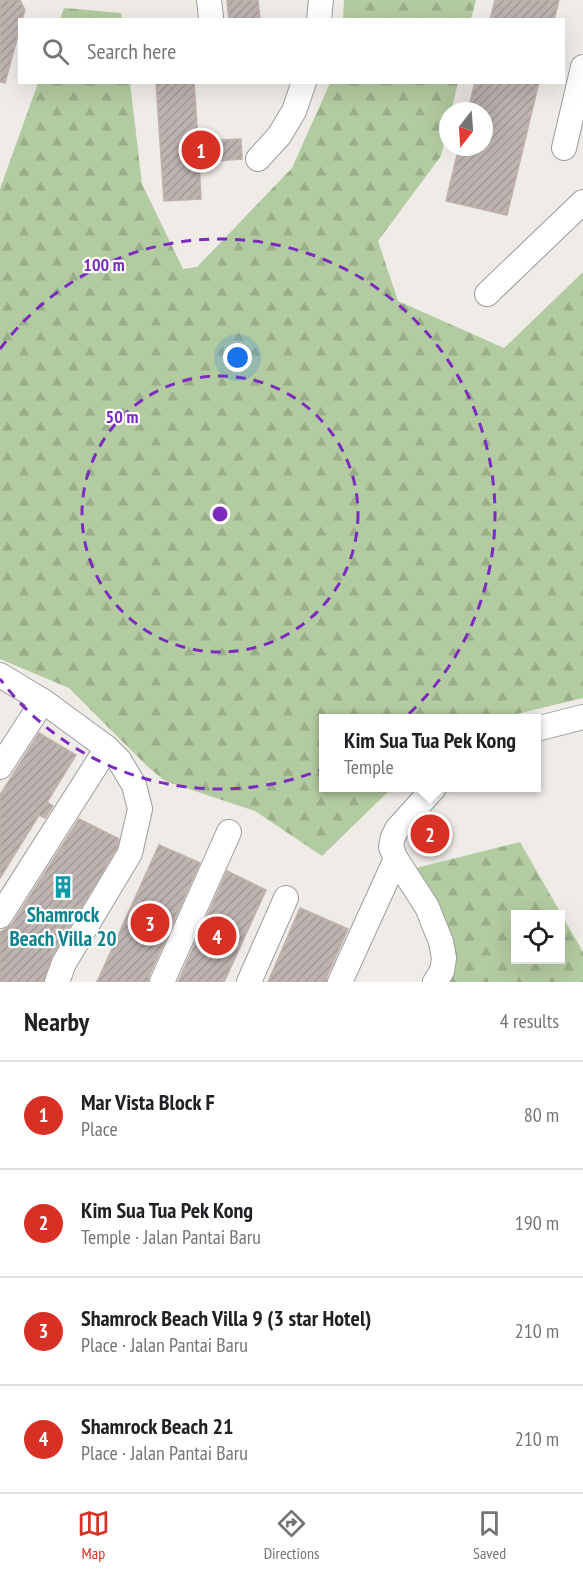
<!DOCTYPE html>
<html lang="en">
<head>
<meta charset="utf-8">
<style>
  :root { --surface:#fff; --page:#f2f2f2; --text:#202124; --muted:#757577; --line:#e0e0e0; --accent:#d93025 }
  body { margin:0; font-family:"PT Sans Narrow",sans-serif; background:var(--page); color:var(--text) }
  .controls { position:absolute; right:18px; bottom:18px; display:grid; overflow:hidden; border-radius:0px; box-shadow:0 6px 24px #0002 }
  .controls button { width:54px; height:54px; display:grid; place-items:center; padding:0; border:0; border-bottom:2px solid var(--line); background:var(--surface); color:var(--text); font:30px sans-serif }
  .compass { position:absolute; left:439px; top:102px; width:54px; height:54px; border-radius:50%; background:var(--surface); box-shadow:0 6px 24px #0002; rotate:197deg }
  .you { position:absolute; left:238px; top:358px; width:21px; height:21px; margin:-15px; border:4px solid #fff; border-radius:50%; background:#1a73e8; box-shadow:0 0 0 9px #1a73e833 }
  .badge { display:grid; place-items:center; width:39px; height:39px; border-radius:50%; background:var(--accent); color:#fff; font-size:20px; font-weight:700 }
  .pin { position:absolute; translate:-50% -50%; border:3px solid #fff; box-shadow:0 2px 6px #0006 }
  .popup { position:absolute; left:319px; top:714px; width:222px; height:78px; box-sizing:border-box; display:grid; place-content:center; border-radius:0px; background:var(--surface); filter:drop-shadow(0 2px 4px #0005); font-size:20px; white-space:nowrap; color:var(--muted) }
  .popup b { font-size:22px; color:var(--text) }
  .popup::after { content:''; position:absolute; left:50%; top:100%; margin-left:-12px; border:12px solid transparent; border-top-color:var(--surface) }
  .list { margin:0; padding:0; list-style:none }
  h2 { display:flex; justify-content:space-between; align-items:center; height:78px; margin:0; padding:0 24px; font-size:26px }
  h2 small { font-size:20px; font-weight:400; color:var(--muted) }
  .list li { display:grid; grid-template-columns:39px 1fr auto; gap:18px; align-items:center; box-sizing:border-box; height:108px; padding:0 24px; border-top:2px solid var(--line) }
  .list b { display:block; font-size:22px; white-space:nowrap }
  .list p { margin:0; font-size:20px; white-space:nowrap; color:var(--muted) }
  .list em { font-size:20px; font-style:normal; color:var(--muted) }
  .icon { flex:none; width:33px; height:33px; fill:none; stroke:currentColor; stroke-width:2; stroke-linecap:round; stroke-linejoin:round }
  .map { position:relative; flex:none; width:583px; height:982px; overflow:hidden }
  .search { position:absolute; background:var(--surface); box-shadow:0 6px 24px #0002; left:18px; right:18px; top:18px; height:66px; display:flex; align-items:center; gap:15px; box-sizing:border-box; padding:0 21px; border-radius:0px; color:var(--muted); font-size:22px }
  .sheet { height:510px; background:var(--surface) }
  nav { display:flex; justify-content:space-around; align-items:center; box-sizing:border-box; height:84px; border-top:2px solid var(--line); background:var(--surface); font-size:16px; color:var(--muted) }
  nav a { display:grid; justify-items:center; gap:3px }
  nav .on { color:var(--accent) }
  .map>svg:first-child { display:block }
</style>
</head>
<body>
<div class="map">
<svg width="583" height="982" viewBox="0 0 583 982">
  <defs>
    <pattern id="forest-firs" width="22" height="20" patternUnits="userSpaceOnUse" patternTransform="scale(1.5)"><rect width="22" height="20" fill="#b3cba0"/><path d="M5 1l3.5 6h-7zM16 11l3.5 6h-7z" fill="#9aae8a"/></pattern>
    <pattern id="building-hatch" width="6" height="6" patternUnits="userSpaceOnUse" patternTransform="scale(1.5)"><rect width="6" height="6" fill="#bdb4b0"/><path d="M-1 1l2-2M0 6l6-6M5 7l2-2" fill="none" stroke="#a29a97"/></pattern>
  </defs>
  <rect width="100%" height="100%" fill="#efebe7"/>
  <g fill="url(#forest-firs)" fill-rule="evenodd">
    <polygon points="344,0 476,0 471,19 343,20"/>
    <polygon points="64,8 121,13 122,19 60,19"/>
    <polygon points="38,83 130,83 142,184 183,269 197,267 292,168 330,83 458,83 451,111 448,111 448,126 441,156 378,241 398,301 504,348 583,272 583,698 500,718 324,718 324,788 392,788 322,856 255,811 165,781 147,766 69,688 0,659 0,189"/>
    <path d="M520,842L583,952V982H441L412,869ZM516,915H560V960H516Z"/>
  </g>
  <g fill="url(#building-hatch)" stroke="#c0b1ab" stroke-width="1.5">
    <polygon points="0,0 20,0 25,10 22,20 20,20 20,28 5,83 0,82"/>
    <polygon points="227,0 258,0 260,19 229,20"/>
    <polygon points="495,0 559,0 554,20 490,20"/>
    <polygon points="156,82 194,82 198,141 241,139 242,159 199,162 201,199 164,201"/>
    <polygon points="475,82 539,82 507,215 446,201 459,147 484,147 484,111 468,111"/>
    <polygon points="39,733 76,755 47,802 53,806 45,818 39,815 0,878 0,795"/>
    <polygon points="433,818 445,834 428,849 415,833"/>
    <polygon points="79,819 119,839 117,848 52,956 43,982 0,982 0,932 7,928 12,924"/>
    <polygon points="159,845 200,863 149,976 148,982 97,982"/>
    <polygon points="227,871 266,890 224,982 178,982"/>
    <polygon points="300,908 348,929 327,976 326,982 268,982"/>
  </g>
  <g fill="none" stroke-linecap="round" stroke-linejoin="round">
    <g stroke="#9d9d9d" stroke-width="26">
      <g id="minor">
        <polyline points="209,0 211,17"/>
        <polyline points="319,20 321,0"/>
        <polyline points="564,148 583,67"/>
        <polyline points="258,159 279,136 294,111 304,82"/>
        <polyline points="487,294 583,202"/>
        <polyline points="0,675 43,701 107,748 119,760 134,785 140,809 130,853 64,963 57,982"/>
        <polyline points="536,729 583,717"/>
        <polyline points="0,767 43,701"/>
        <polyline points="434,788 397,829 393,837 391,847 396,859 427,907 441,942 444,958 442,971 435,982"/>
        <polyline points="0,916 107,748"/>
        <polyline points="162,982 229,832"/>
        <polyline points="249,982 286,898"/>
        <polyline points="340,982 396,859"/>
      </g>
    </g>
    <use href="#minor" stroke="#fff" stroke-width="24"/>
  </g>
  <g fill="none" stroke="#7b2cbf" stroke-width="3" stroke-dasharray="10 8">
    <circle cx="220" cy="514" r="138"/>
    <path d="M0 349A275 275 0 1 1 0 679"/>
  </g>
  <defs>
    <g id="building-bare" transform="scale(1.8)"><path d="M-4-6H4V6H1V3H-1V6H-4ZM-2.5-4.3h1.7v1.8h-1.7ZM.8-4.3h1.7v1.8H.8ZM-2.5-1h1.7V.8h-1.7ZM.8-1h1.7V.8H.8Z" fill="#0f9aa8" stroke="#fff" stroke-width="2.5" paint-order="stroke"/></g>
  </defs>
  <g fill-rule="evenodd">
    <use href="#building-bare" x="63" y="887"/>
  </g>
  <g text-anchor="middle" stroke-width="4.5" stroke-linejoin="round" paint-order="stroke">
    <g font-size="21" font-weight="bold" fill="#0d838f" stroke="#fff">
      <text x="63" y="922">Shamrock<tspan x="63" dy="24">Beach Villa 20</tspan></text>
    </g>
  </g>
  <circle cx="220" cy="514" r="9" fill="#7b2cbf" stroke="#fff" stroke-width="3"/>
  <g font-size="18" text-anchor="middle" font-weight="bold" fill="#7b2cbf" stroke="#fff" stroke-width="4.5" stroke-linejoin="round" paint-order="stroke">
    <text x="104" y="271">100 m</text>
    <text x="122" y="423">50 m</text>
  </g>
</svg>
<div class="controls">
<button><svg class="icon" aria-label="locate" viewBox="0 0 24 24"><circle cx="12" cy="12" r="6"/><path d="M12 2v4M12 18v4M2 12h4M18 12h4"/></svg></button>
</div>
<svg class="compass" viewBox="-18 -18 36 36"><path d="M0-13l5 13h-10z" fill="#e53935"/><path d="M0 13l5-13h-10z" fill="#757577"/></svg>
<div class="you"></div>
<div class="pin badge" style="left:201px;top:150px">1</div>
<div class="pin badge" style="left:430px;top:834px">2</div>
<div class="popup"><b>Kim Sua Tua Pek Kong</b>Temple</div>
<div class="pin badge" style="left:150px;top:923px">3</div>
<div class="pin badge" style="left:217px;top:936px">4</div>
<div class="search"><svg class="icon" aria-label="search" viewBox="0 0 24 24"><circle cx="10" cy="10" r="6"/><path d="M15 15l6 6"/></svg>Search here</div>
</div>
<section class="sheet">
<h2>Nearby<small>4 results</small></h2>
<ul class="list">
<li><span class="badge">1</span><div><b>Mar Vista Block F</b><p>Place</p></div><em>80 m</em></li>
<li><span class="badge">2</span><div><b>Kim Sua Tua Pek Kong</b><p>Temple · Jalan Pantai Baru</p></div><em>190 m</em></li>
<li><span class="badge">3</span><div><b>Shamrock Beach Villa 9 (3 star Hotel)</b><p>Place · Jalan Pantai Baru</p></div><em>210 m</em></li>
<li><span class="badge">4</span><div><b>Shamrock Beach 21</b><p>Place · Jalan Pantai Baru</p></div><em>210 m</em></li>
</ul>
</section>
<nav>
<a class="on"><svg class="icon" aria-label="map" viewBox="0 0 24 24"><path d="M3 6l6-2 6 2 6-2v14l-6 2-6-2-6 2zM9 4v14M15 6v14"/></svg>Map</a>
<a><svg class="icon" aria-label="directions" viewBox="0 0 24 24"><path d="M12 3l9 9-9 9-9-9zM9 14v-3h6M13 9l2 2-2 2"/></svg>Directions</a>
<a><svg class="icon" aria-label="saved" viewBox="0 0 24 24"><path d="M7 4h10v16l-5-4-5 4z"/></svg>Saved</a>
</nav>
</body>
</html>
